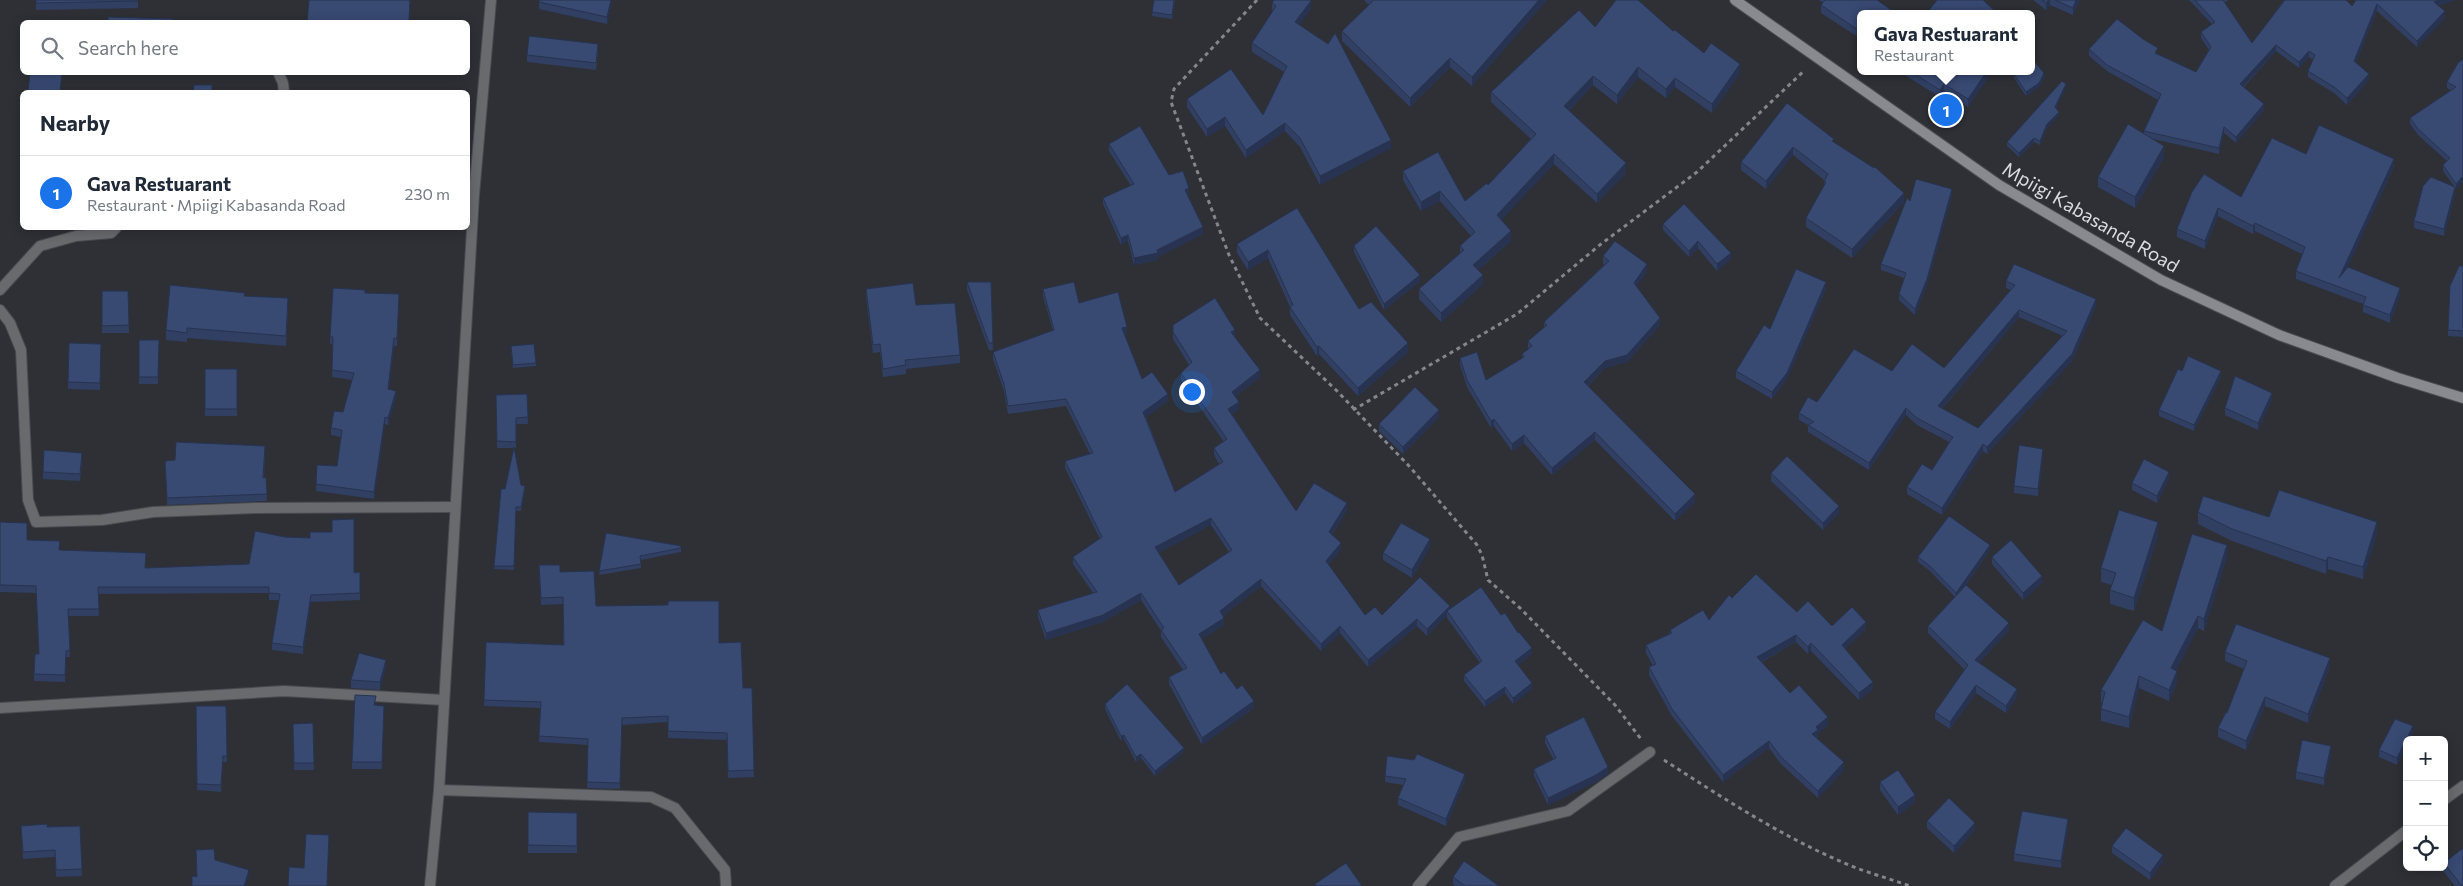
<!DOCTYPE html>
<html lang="en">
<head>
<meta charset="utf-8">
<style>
  :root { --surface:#fff; --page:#f2f2f3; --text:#1f2937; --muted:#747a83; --line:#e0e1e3; --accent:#1a73e8 }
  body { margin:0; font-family:Commissioner,sans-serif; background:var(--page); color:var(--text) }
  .controls { position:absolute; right:15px; bottom:15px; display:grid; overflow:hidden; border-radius:8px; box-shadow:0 2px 12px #0003 }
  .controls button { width:45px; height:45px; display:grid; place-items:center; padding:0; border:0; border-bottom:1px solid var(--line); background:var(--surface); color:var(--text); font:25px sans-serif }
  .you { position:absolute; left:1191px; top:391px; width:18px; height:18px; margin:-12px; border:4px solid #fff; border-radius:50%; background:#1a73e8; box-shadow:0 0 0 8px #1a73e833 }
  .badge { display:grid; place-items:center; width:32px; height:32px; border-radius:50%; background:var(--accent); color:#fff; font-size:16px; font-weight:700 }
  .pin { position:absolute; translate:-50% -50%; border:2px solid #fff; box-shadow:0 1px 5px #0006 }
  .popup { position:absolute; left:1857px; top:10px; width:178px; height:65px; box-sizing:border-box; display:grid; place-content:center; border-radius:8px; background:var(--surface); filter:drop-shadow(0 1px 4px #0005); font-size:16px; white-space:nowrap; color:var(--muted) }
  .popup b { font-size:19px; color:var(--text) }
  .popup::after { content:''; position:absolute; left:50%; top:100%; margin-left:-10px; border:10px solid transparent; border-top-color:var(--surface) }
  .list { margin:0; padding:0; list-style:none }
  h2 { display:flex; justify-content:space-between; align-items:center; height:65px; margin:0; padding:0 20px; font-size:21px }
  h2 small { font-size:16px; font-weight:400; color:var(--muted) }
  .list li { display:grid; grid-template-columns:32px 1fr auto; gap:15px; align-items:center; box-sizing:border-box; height:75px; padding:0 20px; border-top:1px solid var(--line) }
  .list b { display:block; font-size:19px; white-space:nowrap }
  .list p { margin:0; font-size:16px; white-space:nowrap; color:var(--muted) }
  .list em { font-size:16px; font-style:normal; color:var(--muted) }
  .icon { flex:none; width:28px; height:28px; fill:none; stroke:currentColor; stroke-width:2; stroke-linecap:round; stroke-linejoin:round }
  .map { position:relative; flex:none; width:2463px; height:886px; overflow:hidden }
  .search { position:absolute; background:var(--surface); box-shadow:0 2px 12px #0003; left:20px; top:20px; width:450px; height:55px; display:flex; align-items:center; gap:12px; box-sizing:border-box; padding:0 18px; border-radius:8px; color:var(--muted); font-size:19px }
  .panel { position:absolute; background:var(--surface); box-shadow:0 2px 12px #0003; left:20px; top:90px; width:450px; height:140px; border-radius:8px }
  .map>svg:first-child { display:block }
</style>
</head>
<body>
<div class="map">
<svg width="2463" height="886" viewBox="0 0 2463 886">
  <rect width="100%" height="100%" fill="#2e3036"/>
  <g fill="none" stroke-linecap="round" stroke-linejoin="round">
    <g stroke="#494b51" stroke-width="12">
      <g id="street">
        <polyline points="278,72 283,83 284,92"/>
        <polyline points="0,290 40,246 76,236 111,233 116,228"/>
        <polyline points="0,310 10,323 21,350 28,500 36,522 102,520 153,512 255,508 454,507"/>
        <polyline points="0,708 284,691 444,700"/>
        <polyline points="439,790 651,797 675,808 725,870 726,886"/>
        <polyline points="2444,800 2463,786"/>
        <polyline points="430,886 439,790 474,195 491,0"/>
        <polyline points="1418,886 1459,837 1568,811 1650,752"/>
        <polyline points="2335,886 2407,830"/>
      </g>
    </g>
    <g stroke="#494b51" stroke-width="12">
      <polyline id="secondary" points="1735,0 1999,185 2161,280 2279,335 2398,378 2463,398"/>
    </g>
    <g stroke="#84868b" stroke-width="3" stroke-dasharray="4 4" stroke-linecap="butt">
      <polyline points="1257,0 1174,89 1171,102 1229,255 1260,318 1337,391 1409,466 1477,545 1482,555 1488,580 1520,608 1615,705 1641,739"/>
      <polyline points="1353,410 1517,314 1601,244 1697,172 1805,70"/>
      <path d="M1664,760C1726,800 1790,842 1859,869C1876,875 1893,880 1910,886"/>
    </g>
    <use href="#street" stroke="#696a6d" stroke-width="10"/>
    <use href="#secondary" stroke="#888a8f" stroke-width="10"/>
  </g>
  <g fill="#303f62" fill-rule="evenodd">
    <polygon points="36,0 138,0 138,8 36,10"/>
    <polygon points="1154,0 1175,0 1172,19 1152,16"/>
    <polygon points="1364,0 1547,0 1472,86 1450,67 1410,107 1342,41 1342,31 1369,5"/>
    <polygon points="1819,0 1877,0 1861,14 1861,39 1821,13 1821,5 1823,3"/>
    <polygon points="2033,0 2080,0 2073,15 2050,5 2046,10"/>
    <polygon points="2189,0 2228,0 2225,3 2252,43 2284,0 2346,0 2352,6 2356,0 2454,0 2439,6 2445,18 2417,47 2377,11 2356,62 2369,80 2347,105 2334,93 2308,77 2308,71 2313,60 2309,57 2299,68 2276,51 2244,87 2264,110 2236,143 2224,133 2219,154 2153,139 2164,157 2135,208 2098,187 2098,177 2144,134 2144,131 2158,100 2107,71 2089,56 2089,49 2158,54 2196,72 2209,50 2201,38 2201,32 2212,24"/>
    <polygon points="539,2 611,6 607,24 539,9"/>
    <polygon points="1272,3 1311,9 1299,25 1391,148 1320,185 1300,147 1285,131 1246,158 1225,126 1207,137 1187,107 1187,99 1263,115 1284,72 1252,52 1252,43 1272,12"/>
    <polygon points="1595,27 1673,31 1704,53 1740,73 1712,113 1675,87 1666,98 1638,77 1617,104 1593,85 1569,111 1626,173 1597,203 1554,164 1501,220 1511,241 1478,270 1483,284 1441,322 1419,299 1419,289 1460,253 1460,246 1471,236 1440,201 1421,211 1403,180 1403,171 1465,201 1488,185 1531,139 1491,102 1491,92"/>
    <polygon points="598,51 596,70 527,62 527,55"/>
    <polygon points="2458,63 2456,189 2443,171 2443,165 2447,161 2418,135 2410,124 2410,118 2451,90 2447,88 2447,82"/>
    <polygon points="1898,71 1989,71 1989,76 1968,107 1944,91 1940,97"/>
    <polygon points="2014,74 2044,77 2039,87 2026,96 2014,78"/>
    <polygon points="2066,87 2056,108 2059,115 2047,128 2040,145 2034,142 2019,157 2007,146 2007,142"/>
    <polygon points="1787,103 1904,202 1852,258 1806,227 1806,218 1824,186 1824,180 1793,155 1766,189 1741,170 1741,162"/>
    <polygon points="1109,144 1169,175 1189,195 1188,196 1203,234 1158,257 1158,260 1134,265 1128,241 1121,245 1103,204 1103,198 1131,186 1109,151"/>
    <polygon points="2306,154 2394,167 2346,270 2400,295 2390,323 2363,312 2363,304 2296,279 2296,271 2302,254 2255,231 2253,234 2218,216 2205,249 2177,237 2177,229 2192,192 2241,197"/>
    <polygon points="2455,194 2444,236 2414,228 2414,221"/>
    <polygon points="1952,195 1927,285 1915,315 1899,300 1899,294 1904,278 1881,270 1881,264 1910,201"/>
    <polygon points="1684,204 1731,259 1717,271 1698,248 1689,257 1663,230 1663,224"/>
    <polygon points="1297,208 1359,309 1408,352 1358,396 1319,354 1317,356 1290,315 1290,307 1268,258 1248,270 1237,253 1237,244"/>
    <polygon points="1354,246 1420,281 1384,310 1354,252"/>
    <polygon points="1603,256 1647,272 1636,286 1660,325 1627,362 1605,368 1588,386 1695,502 1675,521 1595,440 1552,475 1524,443 1512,451 1494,426 1491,428 1467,387 1460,365 1460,358 1486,380 1522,359 1522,354 1528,349 1528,341 1544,328 1544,322 1604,265 1603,264"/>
    <polygon points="2463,266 2463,337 2448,336 2448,330"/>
    <path d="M2006,281L2096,306L2072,361L1987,454L1983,451L1942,515L1907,494V487L1932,470L1949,442L1917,425L1906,415L1869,470L1808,432V425L1799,420V413L1817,402L1892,371L1944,368L2011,290L2006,288ZM2019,317L2063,336L1978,428L1942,409Z"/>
    <polygon points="967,282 991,282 993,350 989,350 967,290"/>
    <polygon points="866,289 916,305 960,355 960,363 906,369 906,374 883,377 880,352 873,353 866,297"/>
    <path d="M1043,289L1079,303L1127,334L1124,335L1142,379L1168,401L1146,417L1175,492L1219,464L1214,455V448L1224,442L1181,380V373L1189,365L1173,339V325L1235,337L1260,377L1235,397L1239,409L1232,414L1296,511L1347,510L1332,535L1341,550L1328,565L1365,615H1382L1450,610L1501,615L1532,654L1518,665L1532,689L1513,704L1505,693L1485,707L1464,681V675L1480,663L1447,618V615L1427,636L1417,626L1368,667L1340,633L1321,651L1261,586L1223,616L1224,625L1202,639L1221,674L1237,689L1254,708L1202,745L1169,684V677L1183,670L1161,637V631L1141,600L1103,622L1046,640L1038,617V610L1093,593L1073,564V557L1100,539L1065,468V461L1090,454L1066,406L1008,414L1004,391L993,359V352L1053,331L1043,296ZM1211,525L1229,552L1179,585L1158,553Z"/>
    <polygon points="1826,289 1787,379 1772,399 1736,378 1736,371 1770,329"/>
    <polygon points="102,291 128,291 129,333 102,333"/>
    <polygon points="365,293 399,294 397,346 394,346 389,389 396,398 388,425 385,424 374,499 316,491 317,465 337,466 341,437 331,435 331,428 343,412 352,380 332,377 333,344 330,344 330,337"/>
    <polygon points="245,296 288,308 286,346 187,338 187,342 166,340 166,330"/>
    <polygon points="139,340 159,340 158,384 139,384"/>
    <polygon points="69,343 101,344 100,390 68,389"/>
    <polygon points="511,349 536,363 536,366 513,368"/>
    <rect x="205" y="369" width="32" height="47"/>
    <polygon points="2182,371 2221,377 2194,431 2159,416 2159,410"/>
    <polygon points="527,394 528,424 516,424 516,448 514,448 521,485 525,489 521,511 516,511 514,570 494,569 505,489 514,448 497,448 496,395"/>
    <polygon points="2272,400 2258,430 2225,415 2225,408"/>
    <polygon points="1439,417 1403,454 1379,431 1379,424"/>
    <polygon points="265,453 264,478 266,477 267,501 167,505 165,461"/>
    <polygon points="2043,456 2038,496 2014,493 2014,486"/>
    <polygon points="82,460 80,481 43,479 43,472"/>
    <polygon points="1771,473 1839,513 1823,530 1771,481"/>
    <polygon points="2169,479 2157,503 2132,490 2132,483"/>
    <polygon points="2198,512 2269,517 2377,534 2363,579 2328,569 2326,574 2232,541 2198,524"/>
    <polygon points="0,522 27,540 60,550 146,568 360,572 360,600 311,602 303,654 272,650 272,643 279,600 269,600 269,593 98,594 99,616 68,616 70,657 66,657 65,682 34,681 34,674 39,654 36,593 0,592"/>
    <polygon points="606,533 681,546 681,552 641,560 641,568 599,575"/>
    <polygon points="2158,536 2134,611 2110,604 2110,590 2112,585 2101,582 2101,568"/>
    <polygon points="1430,547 1412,578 1383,560 1383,553"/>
    <polygon points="1990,550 1966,585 2009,630 1979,663 2017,697 2006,713 1976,693 1950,729 1935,719 1935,712 1965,670 1928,633 1928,626 1955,597 1930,571 1918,562 1918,557"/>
    <polygon points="1992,557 2042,583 2023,600 1992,564"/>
    <polygon points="2227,557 2204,631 2198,628 2176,670 2177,683 2169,701 2139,688 2129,728 2101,721 2101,709 2102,703 2101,702 2101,690 2162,631"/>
    <polygon points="539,572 560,572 596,606 719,643 743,688 752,688 754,777 728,778 727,740 668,738 668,722 622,725 620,789 587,788 588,745 539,742 540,708 484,706 484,700 563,645 563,604 541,605"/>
    <polygon points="1732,598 1797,612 1832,626 1866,629 1845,649 1873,689 1859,700 1811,651 1808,654 1796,642 1762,662 1790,693 1828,725 1818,733 1818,737 1817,738 1844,770 1818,798 1781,764 1769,748 1723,782 1672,716 1649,675 1649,667 1653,666 1646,653 1646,645 1670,633 1670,630 1709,620"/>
    <polygon points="2225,652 2330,667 2308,723 2265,706 2246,750 2218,737 2218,728 2227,713 2244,669 2225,661"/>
    <polygon points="386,667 380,690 351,688 351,680"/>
    <polygon points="376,703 376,705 384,706 382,769 352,769 352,762"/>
    <polygon points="1105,704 1184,752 1155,776 1141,758 1136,762 1124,739 1121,741 1105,709"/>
    <polygon points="196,706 226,706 227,762 223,762 221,792 197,790"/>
    <polygon points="313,723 314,770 294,770 293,724"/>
    <polygon points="2413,732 2410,740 2407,740 2407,746 2397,765 2379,757 2379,750"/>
    <polygon points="1545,736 1608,774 1596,782 1548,805 1534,776 1534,769 1553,759 1545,743"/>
    <polygon points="2331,754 2324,785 2296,779 2296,772"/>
    <polygon points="1414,760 1465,780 1446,826 1398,805 1398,798 1403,785 1385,782 1385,776"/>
    <polygon points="1880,782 1915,802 1898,815 1880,790"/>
    <polygon points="528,812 577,813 577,853 528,853"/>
    <polygon points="1927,821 1975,830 1954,853 1927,828"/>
    <polygon points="21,826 47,827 80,826 82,876 56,877 55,857 23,859"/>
    <polygon points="2068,826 2061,868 2014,861 2014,854"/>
    <polygon points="2112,846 2163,862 2150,880 2112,853"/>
    <polygon points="2444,863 2463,886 2455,886 2444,872"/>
    <polygon points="1453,877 1499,886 1455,886 1453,884"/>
  </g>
  <g fill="#273350">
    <polygon points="611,0 611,6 607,24 607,17"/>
    <polygon points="1539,0 1547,0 1472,86 1472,77"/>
    <polygon points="2049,0 2050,0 2050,5 2046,10 2046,3"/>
    <polygon points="2076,0 2080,0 2073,15 2073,8"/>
    <polygon points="2439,0 2454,0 2434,8 2434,2"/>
    <polygon points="1311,1 1311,9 1295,31 1295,22"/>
    <polygon points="2377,4 2377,11 2354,67 2354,61"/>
    <polygon points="2445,11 2445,18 2417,47 2417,41"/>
    <polygon points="2276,45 2276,51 2240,90 2240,84"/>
    <polygon points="2309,51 2309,57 2299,68 2299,62"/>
    <polygon points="1450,58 1450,67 1410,107 1410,98"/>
    <polygon points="1740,64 1740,73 1712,113 1712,104"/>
    <polygon points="1638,67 1638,77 1617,104 1617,95"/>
    <polygon points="1987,71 1989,71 1989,76 1968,107 1968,99"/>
    <polygon points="2044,73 2044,77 2039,87 2026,96 2026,92"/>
    <polygon points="2369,74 2369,80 2347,105 2347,98"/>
    <polygon points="1593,76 1593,85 1564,116 1564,106"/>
    <polygon points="1675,78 1675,87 1666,98 1666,89"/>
    <polygon points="1944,84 1944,91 1940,97 1940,90"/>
    <polygon points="2066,84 2066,87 2055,111 2055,107"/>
    <polygon points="2264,104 2264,110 2236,143 2236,137"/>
    <polygon points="2059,112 2059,115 2047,128 2040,145 2040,141 2047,124"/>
    <polygon points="1225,117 1225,126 1207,137 1207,129"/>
    <polygon points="1285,123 1285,131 1246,158 1246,150"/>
    <polygon points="2224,127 2224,133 2219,154 2219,148"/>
    <polygon points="2034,138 2034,142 2019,157 2019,153"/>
    <polygon points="1391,140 1391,148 1320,185 1320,176"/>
    <polygon points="2164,146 2164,157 2135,208 2135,197"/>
    <polygon points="1793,147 1793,155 1766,189 1766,181"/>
    <polygon points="1554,154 1554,164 1497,225 1497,215"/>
    <polygon points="2394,159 2394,167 2339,286 2339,278"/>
    <polygon points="1626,163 1626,173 1597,203 1597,194"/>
    <polygon points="2463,176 2463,182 2456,189 2456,184"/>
    <polygon points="2455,187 2455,194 2444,236 2444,229"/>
    <polygon points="1189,188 1189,195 1185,197 1185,190"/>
    <polygon points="1952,189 1952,195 1927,285 1915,315 1915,309"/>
    <polygon points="1440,191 1440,201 1421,211 1421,202"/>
    <polygon points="1904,193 1904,202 1852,258 1852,249"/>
    <polygon points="2218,208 2218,216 2205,249 2205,241"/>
    <polygon points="2255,223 2255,231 2253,234 2253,226"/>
    <polygon points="1203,227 1203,234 1158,257 1158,260 1134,265 1134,258 1157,250"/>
    <polygon points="1511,231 1511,241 1473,274 1473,265"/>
    <polygon points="1128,235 1128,241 1121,245 1121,238"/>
    <polygon points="1698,241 1698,248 1689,257 1689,251"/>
    <polygon points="1268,250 1268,258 1248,270 1248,262"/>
    <polygon points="1731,253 1731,259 1717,271 1717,264"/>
    <polygon points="1647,264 1647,272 1634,290 1634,283"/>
    <polygon points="1420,275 1420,281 1384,310 1384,304"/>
    <polygon points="1483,275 1483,284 1441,322 1441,313"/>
    <polygon points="1826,282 1826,289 1787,379 1772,399 1772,392"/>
    <polygon points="2400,288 2400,295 2390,323 2390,315"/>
    <polygon points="2096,299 2096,306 2072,361 1987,454 1987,447"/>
    <polygon points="2019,310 2019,317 1938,413 1938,406"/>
    <polygon points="1660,318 1660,325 1627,362 1605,368 1584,389 1584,382 1605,361"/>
    <polygon points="1127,327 1127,334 1122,335 1122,328"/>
    <polygon points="1235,330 1235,337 1231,339 1231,332"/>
    <polygon points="394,338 394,346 388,396 388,389"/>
    <polygon points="1408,343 1408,352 1358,396 1358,388"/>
    <polygon points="1319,346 1319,354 1317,356 1317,347"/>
    <polygon points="1260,370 1260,377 1232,399 1232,392"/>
    <polygon points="2221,371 2221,377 2194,431 2194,425"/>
    <polygon points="396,391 396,398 388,425 388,418"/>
    <polygon points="2272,393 2272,400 2258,430 2258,423"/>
    <polygon points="1168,394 1168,401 1143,419 1143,412"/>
    <polygon points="1239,402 1239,409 1228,416 1228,409"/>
    <polygon points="1906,408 1906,415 1869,470 1869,463"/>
    <polygon points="1439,410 1439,417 1403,454 1403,447"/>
    <polygon points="385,417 385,424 374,499 374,492"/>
    <polygon points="1494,419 1494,426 1491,428 1491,421"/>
    <polygon points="1595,432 1595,440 1552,475 1552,468"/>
    <polygon points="1524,435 1524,443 1512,451 1512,444"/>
    <polygon points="1983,444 1983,451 1942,515 1942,508"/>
    <polygon points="2043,449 2043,456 2038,496 2038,489"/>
    <polygon points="2169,472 2169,479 2157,503 2157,496"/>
    <polygon points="1695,494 1695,502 1675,521 1675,514"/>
    <polygon points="1347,503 1347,510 1329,539 1329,532"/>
    <polygon points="1839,506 1839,513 1823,530 1823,523"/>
    <polygon points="1211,518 1211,525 1155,555 1155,547"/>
    <polygon points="2158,522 2158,536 2134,611 2134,598"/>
    <polygon points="2377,522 2377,534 2363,579 2363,567"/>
    <polygon points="1430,539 1430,547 1412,578 1412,570"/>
    <polygon points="1341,543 1341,550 1326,568 1326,561"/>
    <polygon points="1990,545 1990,550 1956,599 1956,593"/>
    <polygon points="2227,545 2227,557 2204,631 2204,619"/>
    <polygon points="2328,557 2328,569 2326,574 2326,561"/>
    <polygon points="2042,576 2042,583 2023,600 2023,593"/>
    <polygon points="1261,579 1261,586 1220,618 1220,611"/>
    <polygon points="1141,593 1141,600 1103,622 1046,640 1046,633"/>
    <polygon points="311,595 311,602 303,654 303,647"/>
    <polygon points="1450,606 1450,613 1447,611 1447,615 1427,636 1427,629"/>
    <polygon points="2198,616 2198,628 2171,680 2171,668"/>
    <polygon points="1224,618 1224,625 1199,641 1199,634"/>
    <polygon points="1417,619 1417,626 1368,667 1368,660"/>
    <polygon points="1866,622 1866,629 1842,652 1842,645"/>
    <polygon points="2009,623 2009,630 1975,667 1975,660"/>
    <polygon points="1340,626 1340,633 1321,651 1321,644"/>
    <polygon points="1796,635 1796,642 1757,664 1757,657"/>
    <polygon points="1811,643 1811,651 1808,654 1808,647"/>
    <polygon points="1532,648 1532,654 1515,667 1515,661"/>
    <polygon points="2330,658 2330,667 2308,723 2308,714"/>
    <polygon points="386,660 386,667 380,690 380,682"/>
    <polygon points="2177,671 2177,683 2169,701 2169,690"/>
    <polygon points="2139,676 2139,688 2129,728 2129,717"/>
    <polygon points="1873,682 1873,689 1859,700 1859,693"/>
    <polygon points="1532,683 1532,689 1513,704 1513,698"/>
    <polygon points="1976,685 1976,693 1950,729 1950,722"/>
    <polygon points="1505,687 1505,693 1485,707 1485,701"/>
    <polygon points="2017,689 2017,697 2006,713 2006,706"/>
    <polygon points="2265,697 2265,706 2246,750 2246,741"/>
    <polygon points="1254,701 1254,708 1202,745 1202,738"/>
    <polygon points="1828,717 1828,725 1818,733 1818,737 1812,741 1812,734 1816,727"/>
    <polygon points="2413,726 2413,732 2410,740 2407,740 2407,746 2397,765 2397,758"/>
    <polygon points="1124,735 1124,739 1121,741 1121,736"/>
    <polygon points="1769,741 1769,748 1723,782 1723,775"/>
    <polygon points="2331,746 2331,754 2324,785 2324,778"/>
    <polygon points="1184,748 1184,752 1155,776 1155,771"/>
    <polygon points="1141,754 1141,758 1136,762 1136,757"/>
    <polygon points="1844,762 1844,770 1818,798 1818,791"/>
    <polygon points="1608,767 1608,774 1596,782 1548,805 1548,798"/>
    <polygon points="1465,774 1465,780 1446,826 1446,819"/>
    <polygon points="1915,795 1915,802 1898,815 1898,807"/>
    <polygon points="2068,819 2068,826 2061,868 2061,861"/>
    <polygon points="1975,823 1975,830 1954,853 1954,846"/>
    <polygon points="2163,855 2163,862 2150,880 2150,873"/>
    <polygon points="249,870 249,876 246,886 244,886"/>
  </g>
  <g fill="#384972" stroke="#273350" fill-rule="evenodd">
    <polygon points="36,0 138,0 138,1 36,3"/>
    <polygon points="309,0 410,0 409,22 307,22"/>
    <polygon points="539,0 611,0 607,17 539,2"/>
    <polygon points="1154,0 1174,0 1172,15 1152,12"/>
    <polygon points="1274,0 1310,0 1311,1 1295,22 1328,44 1335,33 1391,140 1320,176 1300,138 1285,123 1246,150 1225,117 1207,129 1187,99 1231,69 1263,115 1287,66 1252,43 1276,6 1272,3"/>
    <polygon points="1372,0 1539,0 1472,77 1450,58 1410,98 1342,31 1373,1"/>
    <polygon points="1616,0 1638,0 1673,31 1675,30 1704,53 1711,43 1740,64 1712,104 1675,78 1666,89 1638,67 1617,95 1593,76 1564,106 1626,163 1597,194 1554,154 1497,215 1511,231 1473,265 1483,275 1441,313 1419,289 1464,250 1460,246 1475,232 1440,191 1421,202 1403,171 1438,152 1465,201 1487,183 1488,185 1536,134 1491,92 1579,10 1595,27"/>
    <polygon points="1825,0 1877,0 1897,14 1861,14 1861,32 1821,5"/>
    <polygon points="1937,0 1983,0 1998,14 1926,14"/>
    <polygon points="2042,0 2049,0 2046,3"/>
    <polygon points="2055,0 2076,0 2073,8"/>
    <polygon points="2195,0 2223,0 2252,43 2285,0 2346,0 2352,6 2356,0 2439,0 2434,2 2445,11 2417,41 2377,4 2354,61 2369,74 2347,98 2334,87 2308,71 2315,55 2309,51 2299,62 2276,45 2240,84 2264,104 2236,137 2224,127 2219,148 2144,131 2161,94 2107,65 2089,49 2117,19 2143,39 2158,48 2155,53 2196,72 2211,47 2201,32 2215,22"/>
    <polygon points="1901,9 1909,14 1897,14"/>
    <polygon points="108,17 173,19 173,22 108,22"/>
    <polygon points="529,36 598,44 596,63 527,55"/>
    <polygon points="2463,59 2463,176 2456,184 2443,165 2450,158 2418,129 2410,118 2456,87 2447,82 2458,63"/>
    <polygon points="2034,61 2044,73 2039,83 2026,92 2014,74 2019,71 2031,71 2031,63"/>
    <polygon points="1910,71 1987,71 1968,99 1944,84 1940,90"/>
    <polygon points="30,72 62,72 60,92 28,92"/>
    <polygon points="2062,81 2066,84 2055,107 2059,112 2047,124 2040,141 2034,138 2019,153 2007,142"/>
    <polygon points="194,85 212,85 212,92 193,92"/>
    <polygon points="1787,103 1834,139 1832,141 1874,168 1875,167 1904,193 1852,249 1806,218 1826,182 1824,181 1828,174 1793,147 1766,181 1741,162"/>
    <polygon points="2128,124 2164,146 2135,197 2098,177"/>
    <polygon points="2319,125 2394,159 2339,278 2348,267 2400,288 2390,315 2363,305 2366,297 2296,271 2305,247 2255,223 2253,226 2218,208 2205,241 2177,229 2192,192 2204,174 2241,197 2272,138 2306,154"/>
    <polygon points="1140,126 1169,175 1183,171 1189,188 1185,190 1203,227 1157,250 1158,253 1134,258 1128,235 1121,238 1103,198 1134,184 1109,144"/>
    <polygon points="2431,177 2455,187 2444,229 2414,221 2423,186"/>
    <polygon points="1916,179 1952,189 1927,279 1915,309 1899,294 1906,273 1881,264 1907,198 1910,201"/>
    <polygon points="1684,204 1731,253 1717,264 1698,241 1689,251 1663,224"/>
    <polygon points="1297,208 1359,309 1371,302 1408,343 1358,388 1319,346 1317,347 1290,307 1293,305 1268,250 1248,262 1237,244"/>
    <polygon points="1376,226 1420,275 1384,304 1354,246"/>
    <polygon points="1615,241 1647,264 1634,283 1660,318 1627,355 1605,361 1584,382 1695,494 1675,514 1595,432 1552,468 1524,435 1512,444 1494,419 1491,421 1467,380 1460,358 1477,352 1486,380 1524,357 1522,354 1532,346 1528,341 1547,325 1544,322 1609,261 1603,256"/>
    <path d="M2014,264L2096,299L2072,354L1987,447L1983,444L1942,508L1907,487L1922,464L1932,470L1953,437L1917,418L1906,408L1869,463L1808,425L1814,422L1799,413L1808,397L1817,402L1854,349L1892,371L1912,344L1944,368L2015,285L2006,281ZM2019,310L2067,331L1978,428L1938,406Z"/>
    <polygon points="2459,266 2463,266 2463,331 2448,330 2450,286"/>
    <polygon points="1796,269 1826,282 1787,373 1772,392 1736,371 1764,325 1770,329"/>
    <polygon points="967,282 991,282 993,343 989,343"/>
    <path d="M1074,282L1079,303L1118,292L1127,327L1122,328L1142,379L1152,372L1168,394L1143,412L1175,492L1223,462L1214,448L1227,439L1181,373L1192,362L1173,332V325L1215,298L1235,330L1231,332L1260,370L1232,392L1239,402L1228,409L1296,511L1314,483L1347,503L1329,532L1341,543L1326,561L1365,615L1375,607L1382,615L1420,577L1450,606L1427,629L1417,619L1368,660L1340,626L1321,644L1261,579L1220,611L1224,618L1199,634L1221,674L1224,671L1237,689L1242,685L1254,701L1202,738L1169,677L1187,668L1161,630L1164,628L1141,593L1103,615L1046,633L1038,610L1097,592L1073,557L1102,537L1065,461L1093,453L1066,399L1008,406L1004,384L993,352L1054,330L1043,289ZM1211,518L1232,550L1179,585L1155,547Z"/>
    <polygon points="913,283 916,305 955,303 960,355 905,360 906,365 883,369 880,344 873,345 866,289"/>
    <polygon points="170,285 245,293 244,296 288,298 286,336 187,328 187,333 166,330"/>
    <polygon points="333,288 365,290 365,293 399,294 397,339 394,338 388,389 396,391 388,418 385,417 374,492 316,484 317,465 337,466 342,430 331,428 334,411 343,412 354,373 332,370 333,337 330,337"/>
    <polygon points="102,291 128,291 129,325 102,326"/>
    <polygon points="139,340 159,340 158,377 139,377"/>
    <polygon points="69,343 101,344 100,383 68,382"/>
    <polygon points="534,344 536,363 513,365 511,346"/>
    <polygon points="2188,356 2221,371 2194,425 2159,410 2178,369 2182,371"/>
    <rect x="205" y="369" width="32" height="40"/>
    <polygon points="2235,376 2272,393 2258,423 2225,408"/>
    <polygon points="1415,387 1439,410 1403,447 1379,424"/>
    <polygon points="527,394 528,417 516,418 516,442 497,441 496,395"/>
    <polygon points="176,442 265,446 263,478 266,477 267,494 167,498 165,461 175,460"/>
    <polygon points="2019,445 2043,449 2038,489 2014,486"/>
    <polygon points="514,447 521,485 525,486 521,507 516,507 514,566 494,566 501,489 505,489"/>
    <polygon points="44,450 82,453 80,474 43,472"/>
    <polygon points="1787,456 1839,506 1823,523 1771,473"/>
    <polygon points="2144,459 2169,472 2157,496 2132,483"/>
    <polygon points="2279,490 2377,522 2363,567 2328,557 2326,561 2232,529 2198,512 2203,496 2269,517"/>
    <polygon points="2119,510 2158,522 2134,598 2110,590 2116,573 2101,568"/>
    <polygon points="1949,516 1990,545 1956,593 1930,566 1918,557"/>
    <polygon points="354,519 354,573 360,572 360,593 311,595 303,647 272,643 280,594 269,593 269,587 98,587 99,609 68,609 70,650 66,651 65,675 34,674 35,654 39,654 36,586 0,585 0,522 27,523 27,540 60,541 59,550 146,553 145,568 249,564 255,531 285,537 310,538 310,532 332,532 332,520"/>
    <polygon points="1401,523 1430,539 1412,570 1383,553"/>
    <polygon points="606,533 681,546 681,548 640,556 641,564 599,571"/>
    <polygon points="2192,534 2227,545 2204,619 2198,616 2171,668 2177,671 2169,690 2139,676 2129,717 2101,709 2105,692 2101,690 2143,620 2162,631"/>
    <polygon points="2011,540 2042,576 2023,593 1992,557"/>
    <polygon points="539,565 560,565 560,572 594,571 596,606 668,605 668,601 719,601 719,643 741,642 743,688 752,688 754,770 728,771 727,733 668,731 668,716 622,718 620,783 587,782 588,739 539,736 541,702 484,700 486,642 564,645 563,597 541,598"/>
    <polygon points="1756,574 1797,612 1808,601 1832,626 1852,607 1866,622 1842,645 1873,682 1859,693 1811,643 1808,647 1796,635 1757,657 1790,693 1799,685 1828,717 1816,727 1818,730 1812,734 1844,762 1818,791 1781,757 1769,741 1723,775 1672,709 1649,667 1656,664 1646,645 1672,633 1670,630 1703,610 1709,620 1729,595 1732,598"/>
    <polygon points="1966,585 2009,623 1975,660 2017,689 2006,706 1976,685 1950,722 1935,712 1968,665 1928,626"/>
    <polygon points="1481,587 1501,615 1505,613 1518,633 1519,632 1532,648 1515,661 1532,683 1513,698 1505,687 1485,701 1464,675 1482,661 1447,611"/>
    <polygon points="2236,624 2330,658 2308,714 2265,697 2246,741 2218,728 2226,712 2227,713 2247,661 2225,652"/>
    <polygon points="359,653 386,660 380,682 351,680"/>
    <polygon points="1127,684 1184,748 1155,771 1141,754 1136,757 1124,735 1121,736 1105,704"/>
    <polygon points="355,695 376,696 374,705 384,706 382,762 352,762"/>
    <polygon points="196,706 226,706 227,756 223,756 221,785 197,784"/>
    <polygon points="1584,717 1608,767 1596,775 1548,798 1534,769 1556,758 1545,736"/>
    <polygon points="2395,719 2413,726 2397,758 2379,750"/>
    <polygon points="313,723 314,763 294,763 293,724"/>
    <polygon points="2302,740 2331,746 2324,778 2296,772"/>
    <polygon points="1417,754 1465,774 1446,819 1398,798 1406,779 1385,776 1387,756 1414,760"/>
    <polygon points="1898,770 1915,795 1898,807 1880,782"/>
    <polygon points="1949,798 1975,823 1954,846 1927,821"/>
    <polygon points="2022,811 2068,819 2061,861 2014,854"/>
    <polygon points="528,812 577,813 577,846 528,845"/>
    <polygon points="47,824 47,827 80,826 82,869 56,870 55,850 23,852 21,826"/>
    <polygon points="2126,828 2163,855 2150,873 2112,846"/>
    <polygon points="306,834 329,835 327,886 288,886 289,867 304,868"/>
    <polygon points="2463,848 2463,886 2462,886 2444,863"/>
    <polygon points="214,849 215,860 249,870 244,886 192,886 192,876 197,877 196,850"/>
    <polygon points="1464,861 1499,886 1465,886 1453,877"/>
    <polygon points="1346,863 1362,886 1316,886 1315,884"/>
  </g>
  <g text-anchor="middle" stroke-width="5" stroke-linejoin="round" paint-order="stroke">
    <g font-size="19" fill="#d9dbdf" stroke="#2e3036">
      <text transform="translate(2091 217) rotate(30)" y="7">Mpiigi Kabasanda Road</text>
    </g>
  </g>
</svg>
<div class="controls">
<button>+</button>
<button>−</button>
<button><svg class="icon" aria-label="locate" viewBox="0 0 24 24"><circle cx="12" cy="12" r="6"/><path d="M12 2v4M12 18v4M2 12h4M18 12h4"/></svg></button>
</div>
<div class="you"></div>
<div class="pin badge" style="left:1946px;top:110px">1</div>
<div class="popup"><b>Gava Restuarant</b>Restaurant</div>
<div class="search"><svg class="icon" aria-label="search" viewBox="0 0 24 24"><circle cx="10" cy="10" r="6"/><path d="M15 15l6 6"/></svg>Search here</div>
<section class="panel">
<h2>Nearby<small></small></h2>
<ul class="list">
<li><span class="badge">1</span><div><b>Gava Restuarant</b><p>Restaurant · Mpiigi Kabasanda Road</p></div><em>230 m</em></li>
</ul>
</section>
</div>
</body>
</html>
